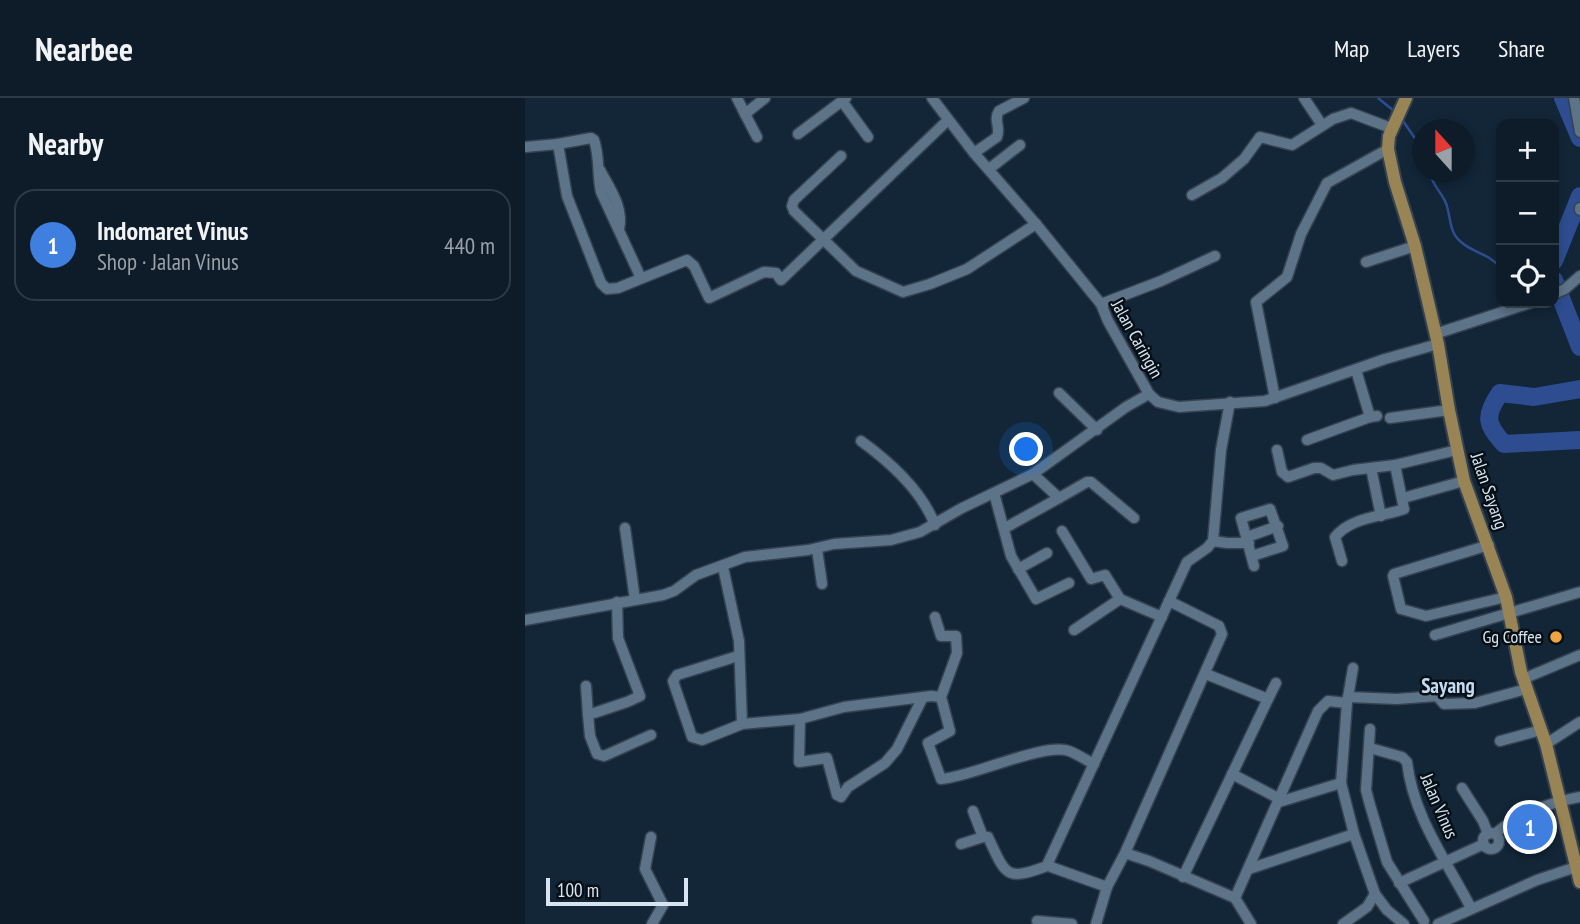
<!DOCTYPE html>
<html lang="en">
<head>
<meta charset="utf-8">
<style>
  :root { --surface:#0e1c2a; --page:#172532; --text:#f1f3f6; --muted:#9ba1a8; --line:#2e3a47; --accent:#f1a540 }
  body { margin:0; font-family:"PT Sans Narrow",sans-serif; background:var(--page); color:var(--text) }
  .controls { position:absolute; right:21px; top:21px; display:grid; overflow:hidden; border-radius:14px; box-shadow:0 4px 10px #0003 }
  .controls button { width:63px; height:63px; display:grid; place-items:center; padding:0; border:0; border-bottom:2px solid var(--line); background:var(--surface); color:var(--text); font:35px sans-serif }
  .compass { position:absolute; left:887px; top:21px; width:63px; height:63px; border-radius:50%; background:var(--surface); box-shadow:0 4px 10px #0003; rotate:339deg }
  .scale { position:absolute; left:21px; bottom:18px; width:142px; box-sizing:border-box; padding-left:7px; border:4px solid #d8e5f1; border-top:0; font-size:19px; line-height:24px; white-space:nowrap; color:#d8e5f1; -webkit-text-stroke:5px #060f16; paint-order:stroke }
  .you { position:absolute; left:502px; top:352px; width:24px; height:24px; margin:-18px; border:5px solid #fff; border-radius:50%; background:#1a73e8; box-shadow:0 0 0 10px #1a73e833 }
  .badge { display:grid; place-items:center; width:46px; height:46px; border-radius:50%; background:var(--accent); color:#fff; font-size:23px; font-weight:700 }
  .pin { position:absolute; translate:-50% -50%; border:4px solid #fff; box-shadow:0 2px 7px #0006 }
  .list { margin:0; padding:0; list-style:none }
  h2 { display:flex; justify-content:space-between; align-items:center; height:91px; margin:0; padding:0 28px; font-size:30px }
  h2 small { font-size:23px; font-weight:400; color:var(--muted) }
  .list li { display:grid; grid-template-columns:46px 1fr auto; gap:21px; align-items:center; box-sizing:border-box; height:112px; margin:0 14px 14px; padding:0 14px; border:2px solid var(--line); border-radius:21px }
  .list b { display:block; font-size:26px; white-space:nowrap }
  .list p { margin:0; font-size:23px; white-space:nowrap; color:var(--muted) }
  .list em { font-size:23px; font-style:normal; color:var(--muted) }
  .icon { flex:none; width:38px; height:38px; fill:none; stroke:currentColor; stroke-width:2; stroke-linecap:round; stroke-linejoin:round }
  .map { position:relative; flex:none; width:1055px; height:826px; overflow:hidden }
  header { display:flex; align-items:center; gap:42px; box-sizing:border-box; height:98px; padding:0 35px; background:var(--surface); border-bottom:2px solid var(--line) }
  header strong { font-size:33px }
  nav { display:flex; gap:38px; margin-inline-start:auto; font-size:24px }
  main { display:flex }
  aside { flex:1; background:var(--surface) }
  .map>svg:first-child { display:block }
</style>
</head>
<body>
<header>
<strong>Nearbee</strong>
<nav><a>Map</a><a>Layers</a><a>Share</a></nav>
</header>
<main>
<aside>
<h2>Nearby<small></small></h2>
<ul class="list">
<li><span class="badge" style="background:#3f7fe0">1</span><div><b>Indomaret Vinus</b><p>Shop · Jalan Vinus</p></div><em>440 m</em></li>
</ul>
</aside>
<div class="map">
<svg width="1055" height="826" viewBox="0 0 1055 826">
  <rect width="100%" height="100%" fill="#122638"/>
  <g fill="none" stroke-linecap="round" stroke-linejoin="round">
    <g stroke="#2d4d90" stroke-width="2.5">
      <polyline points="853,0 869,13"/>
      <polyline points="876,20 898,52"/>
      <path d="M905,74C907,87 914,91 920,103C926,115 923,133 935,143C947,155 962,154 976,170"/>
    </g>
    <g stroke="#2d4d90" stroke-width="18">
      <polyline points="1038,0 1055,40"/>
      <polyline points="1029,163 1055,98"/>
      <polyline points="1029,182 1055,249"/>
      <path d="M1055,291L1009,299L975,295C959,318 961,326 979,346L1055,342"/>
    </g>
    <g stroke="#344251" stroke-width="13">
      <g id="minor">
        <polyline points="212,0 220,16 240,0"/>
        <polyline points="321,0 317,3 343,39"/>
        <polyline points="407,0 449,55 511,126 576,206 583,223 624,296 633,304 654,309 740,303 860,261 913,246"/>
        <polyline points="779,0 797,27"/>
        <polyline points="1049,0 1055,34"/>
        <polyline points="220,16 232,39"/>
        <polyline points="273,36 317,3"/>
        <path d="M33,46L66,40L69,42C75,59 72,77 76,94L116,180"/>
        <polyline points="0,49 33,46 42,98 76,185 82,191 93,190 162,162 169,168 184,200 239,174 251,175 256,182 423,22"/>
        <path d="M449,55L472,39C476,29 468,22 474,13L499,0"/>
        <polyline points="316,58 269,102 267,108 269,113 331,173 378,194 405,186 442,171 511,126"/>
        <polyline points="464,71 495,47"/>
        <path d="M75,72C85,91 99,110 94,131"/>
        <polyline points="667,97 697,80 719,61 735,39 767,47 808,21 826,15 866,30"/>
        <polyline points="1055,110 1055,112"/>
        <polyline points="841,164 890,148"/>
        <polyline points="1029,196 1040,191 1055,178"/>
        <polyline points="576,206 636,183 690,158"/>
        <polyline points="910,236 1005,205"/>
        <polyline points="831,272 845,319 852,318"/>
        <polyline points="534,295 572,332"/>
        <polyline points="750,300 731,204 762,179 776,136 802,85 863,51"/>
        <polyline points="865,320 924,312"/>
        <polyline points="782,342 845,319"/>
        <path d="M336,343C365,364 397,393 410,427"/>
        <polyline points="752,352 757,374 763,379 789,370 796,370 808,377 828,372 870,367 932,352"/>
        <polyline points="846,370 856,418"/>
        <polyline points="508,376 534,400 562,384 566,384 609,420"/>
        <polyline points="469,395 486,458 511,501 544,485"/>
        <polyline points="878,400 939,383"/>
        <polyline points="100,430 110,502"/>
        <polyline points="480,430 534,400"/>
        <polyline points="537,433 566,481 580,477 595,501 637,519"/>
        <polyline points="722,439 753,428"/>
        <polyline points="688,443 702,445 724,445"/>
        <polyline points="964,447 869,476 868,478 876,511 901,518 981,499"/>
        <polyline points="292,451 297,486"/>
        <polyline points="727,458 758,448 745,411 716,420 729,468"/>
        <path d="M817,463L810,439C826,419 856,419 879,411L870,367"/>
        <polyline points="198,469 214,543 217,626"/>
        <polyline points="493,471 522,455"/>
        <polyline points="644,503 662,464 682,450 688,443 696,352 705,304"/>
        <polyline points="92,504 93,540 115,598 102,604 63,617 65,638 72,656 79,658 126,637"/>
        <path d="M410,519L416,538H431L432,555L416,599L425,633L403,645L416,681C447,679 519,644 544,653C552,656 561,662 569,666"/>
        <polyline points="0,522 138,497 149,493 171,477 220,459 283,452 309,446 366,442 395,434 437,410 508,376 601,309 624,296"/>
        <polyline points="549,532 595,501"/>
        <polyline points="910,537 1055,494"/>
        <polyline points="213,558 152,577 148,583 167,639 177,642 217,626 275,621 319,609 406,598 416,599"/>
        <polyline points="828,570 822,605 816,685 829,736 850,796 862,812 879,826"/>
        <polyline points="998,581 1055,557"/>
        <polyline points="61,588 63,617"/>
        <polyline points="823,599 872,601 912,598 919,606 950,605 1001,591"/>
        <polyline points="743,601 751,585"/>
        <polyline points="275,621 274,664 302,660 312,697 316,699 323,689 360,665 372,651 398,599"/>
        <polyline points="845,631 841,692 845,707 862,764 899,823"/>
        <polyline points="975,643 1016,632"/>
        <polyline points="1021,646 1055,624"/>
        <path d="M845,650L877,659L882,664C888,718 921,762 946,810"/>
        <polyline points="707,676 755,701"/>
        <polyline points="937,690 958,723 963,736"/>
        <polyline points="754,704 816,685"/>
        <circle cx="966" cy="743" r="8"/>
        <path d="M970,736C992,716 1027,704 1055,699"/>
        <polyline points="126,739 120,771 138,807 127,826"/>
        <path d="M458,739H463C482,780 481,783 525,767"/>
        <polyline points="436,746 458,739 448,713"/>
        <polyline points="600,755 582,789 526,769 523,765 644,503 694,528 697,536 600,755 624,763 710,800"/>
        <polyline points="724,771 829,736"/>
        <polyline points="658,779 743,601 681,576"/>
        <polyline points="874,785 959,746"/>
        <polyline points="512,823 547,826"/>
        <polyline points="571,826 582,789"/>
        <polyline points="726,826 710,800 793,613 803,603 822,605"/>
        <polyline points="818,826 842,809 850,796"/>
        <polyline points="913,826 1012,782 1051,769"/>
      </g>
    </g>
    <g stroke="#344251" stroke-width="16">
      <polyline id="major" points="881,0 864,38 863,51 870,84 890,148 913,246 924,312 939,383 981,499 996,574 1021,646 1055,784"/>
    </g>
    <use href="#minor" stroke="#5d7388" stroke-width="10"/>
    <use href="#major" stroke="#988454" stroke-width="12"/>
  </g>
  <circle fill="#f1a540" stroke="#060f16" stroke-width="2.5" cx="1031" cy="539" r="7"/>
  <g text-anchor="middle" stroke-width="5" stroke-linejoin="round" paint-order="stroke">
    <g font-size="18" fill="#d8e5f1" stroke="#060f16">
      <text transform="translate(612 241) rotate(61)" y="6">Jalan Caringin</text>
      <text transform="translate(964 393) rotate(71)" y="6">Jalan Sayang</text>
      <text transform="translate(914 708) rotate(67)" y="6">Jalan Vinus</text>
    </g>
    <g font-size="18" fill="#d8e5f1" stroke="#060f16" text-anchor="end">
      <text x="1017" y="545">Gg Coffee</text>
    </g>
    <g font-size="21" font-weight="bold" fill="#c2dbf3" stroke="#060f16">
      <text x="923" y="595">Sayang</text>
    </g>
  </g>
</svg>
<div class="controls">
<button>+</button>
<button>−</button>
<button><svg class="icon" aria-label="locate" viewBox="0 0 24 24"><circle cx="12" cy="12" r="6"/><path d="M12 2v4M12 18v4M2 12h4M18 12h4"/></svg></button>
</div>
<svg class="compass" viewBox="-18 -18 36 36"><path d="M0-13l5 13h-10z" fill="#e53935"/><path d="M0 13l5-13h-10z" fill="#9ba1a8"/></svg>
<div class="scale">100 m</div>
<div class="you"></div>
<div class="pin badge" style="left:1005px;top:729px;background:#3f7fe0">1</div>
</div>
</main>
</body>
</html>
